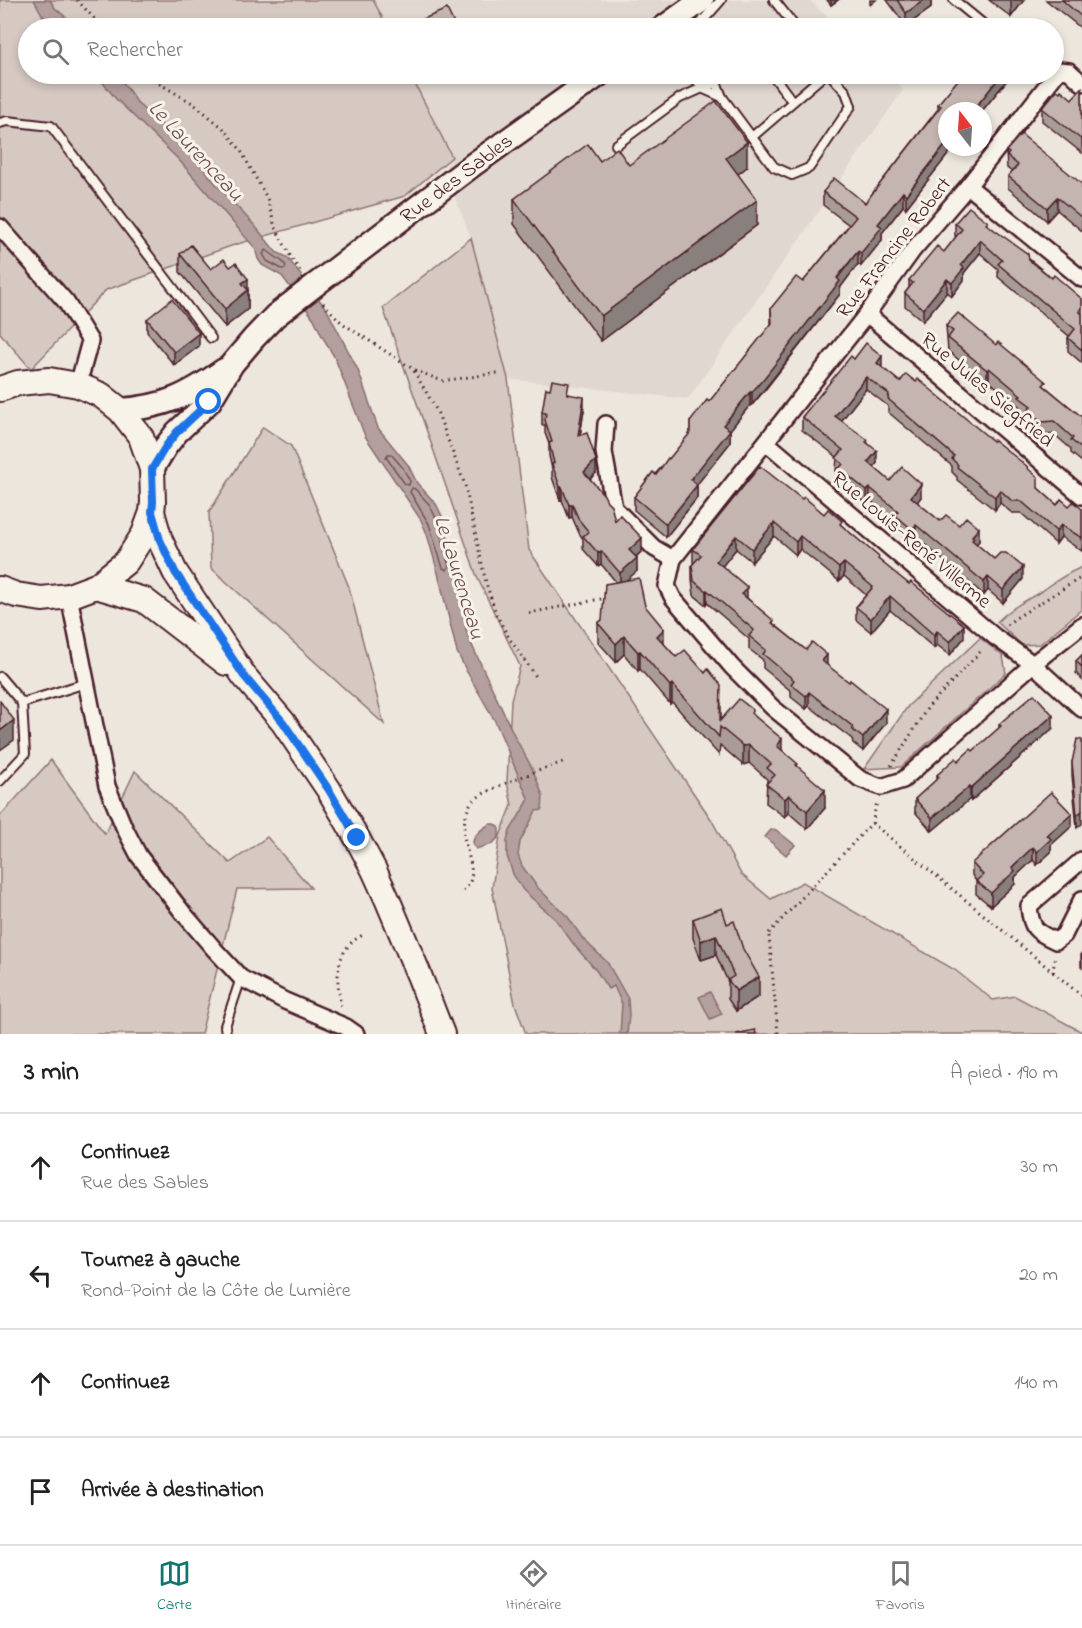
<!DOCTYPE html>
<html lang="fr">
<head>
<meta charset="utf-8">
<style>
  :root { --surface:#fff; --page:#f2f2f2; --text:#222; --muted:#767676; --line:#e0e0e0; --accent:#0f766e }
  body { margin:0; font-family:"Indie Flower",sans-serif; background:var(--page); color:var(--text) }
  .compass { position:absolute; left:938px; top:102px; width:54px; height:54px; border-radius:50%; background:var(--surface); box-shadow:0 3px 9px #0003; rotate:343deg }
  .stop { position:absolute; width:18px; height:18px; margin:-14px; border:4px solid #1a73e8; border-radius:50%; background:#fff }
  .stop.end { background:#1a73e8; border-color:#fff; box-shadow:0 2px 6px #0008 }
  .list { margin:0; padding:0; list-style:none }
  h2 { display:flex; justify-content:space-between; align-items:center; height:78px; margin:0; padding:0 24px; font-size:26px }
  h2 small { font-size:20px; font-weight:400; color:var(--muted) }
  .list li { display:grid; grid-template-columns:39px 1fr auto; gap:18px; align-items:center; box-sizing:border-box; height:108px; padding:0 24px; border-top:2px solid var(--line) }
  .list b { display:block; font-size:22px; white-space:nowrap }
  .list p { margin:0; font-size:20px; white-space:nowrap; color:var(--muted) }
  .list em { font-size:20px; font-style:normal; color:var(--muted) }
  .icon { flex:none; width:33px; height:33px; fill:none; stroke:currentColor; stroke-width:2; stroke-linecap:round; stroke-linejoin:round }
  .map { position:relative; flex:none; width:1082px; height:1034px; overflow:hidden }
  .search { position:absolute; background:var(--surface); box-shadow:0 3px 9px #0003; left:18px; right:18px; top:18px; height:66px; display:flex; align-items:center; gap:15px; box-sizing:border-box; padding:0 21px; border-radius:33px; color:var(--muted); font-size:22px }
  .sheet { height:510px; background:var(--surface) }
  nav { display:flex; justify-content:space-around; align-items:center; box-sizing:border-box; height:84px; border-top:2px solid var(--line); background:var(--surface); font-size:16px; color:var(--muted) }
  nav a { display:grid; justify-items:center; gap:3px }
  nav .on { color:var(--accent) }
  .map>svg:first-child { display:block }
</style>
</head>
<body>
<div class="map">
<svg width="1082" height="1034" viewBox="0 0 1082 1034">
  <rect width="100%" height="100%" fill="#ece6dd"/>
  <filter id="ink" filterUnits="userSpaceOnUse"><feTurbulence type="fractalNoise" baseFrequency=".0167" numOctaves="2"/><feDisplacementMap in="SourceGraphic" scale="12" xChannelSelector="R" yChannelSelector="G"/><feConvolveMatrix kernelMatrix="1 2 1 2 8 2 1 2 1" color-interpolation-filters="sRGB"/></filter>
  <g filter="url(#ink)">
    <g fill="#e0d7d0">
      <polygon points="373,0 809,0 840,28 388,28"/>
      <polygon points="410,74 890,74 903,90 688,399 508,379 471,238 444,170 452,157"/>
    </g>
    <g fill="#d5c9c2" stroke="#907476" stroke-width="1.5">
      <polygon points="0,0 373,0 388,28 28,28 28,74 410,74 452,157 405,196 234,245 106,290 31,369 0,333"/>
      <polygon points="471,238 508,379 529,550 711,819 741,874 771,899 803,882 955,970 993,1000 1015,996 1082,1032 1082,1034 526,1034 515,1004 492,888 500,836 512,805 507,782 511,700 520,666 477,577 430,440 383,308"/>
      <polygon points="263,427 291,446 349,587 384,724 211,568 209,512"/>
      <path d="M1082,567V609L1040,644L1022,645L997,622C1011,607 1028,600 1045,589C1057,580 1068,573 1082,567Z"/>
      <polygon points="980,638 1003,656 1006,673 901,767 864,769 908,706"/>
      <polygon points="51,760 105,834 135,771 230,863 267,837 311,888 237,889 201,1034 0,1034 0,816"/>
    </g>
    <g fill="#b39f9d" stroke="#896c6f" stroke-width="1.5">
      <polygon points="34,0 50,0 55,8 79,28 56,28 43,16"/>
      <polygon points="96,74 117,74 139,105 173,135 198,162 216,184 255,226 276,252 287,257 327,310 358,370 378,428 408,465 417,483 436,504 442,516 449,542 461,592 466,629 470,641 515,737 532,768 543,796 542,810 536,811 520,842 518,855 522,866 538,888 568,917 583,939 607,962 628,999 629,1015 627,1034 620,1034 622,1004 614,986 608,989 596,970 575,946 556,920 523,890 513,874 507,856 507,841 510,831 528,801 528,798 495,721 467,672 457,652 438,573 427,534 421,520 365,436 335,358 322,336 314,319 282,276 262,265 258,259 255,248 178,159 116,99"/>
      <path d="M490,824H494L499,827V837L492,844L476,849C467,840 481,829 490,824Z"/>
      <polygon points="771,830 776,830 795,845 786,855 765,837"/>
      <polygon points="710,992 722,1014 710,1019 699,997"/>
    </g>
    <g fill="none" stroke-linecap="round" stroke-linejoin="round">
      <g stroke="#745259" stroke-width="1.5">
        <polygon points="266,250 283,262 286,266 285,269 282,269 267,261 263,254"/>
        <polygon points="388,454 391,454 403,468 410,481 409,485 405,484 386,457"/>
        <polygon points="412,488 415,489 429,504 436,518 449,566 447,570 443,568 429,524 410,492"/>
      </g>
      <g stroke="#4a1f2b" stroke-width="12">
        <g id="lane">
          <polyline points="774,0 796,28"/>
          <polyline points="954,0 988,28"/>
          <polyline points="739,27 740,28"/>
          <polyline points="700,28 700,24 721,0"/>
          <polyline points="691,74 704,89 722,97 713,74"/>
          <polyline points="772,74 792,101"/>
          <polyline points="722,97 774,167 792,175 809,168 851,106 846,92 830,74"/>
          <polyline points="0,123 7,121 51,126 211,338"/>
          <polyline points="752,137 825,74"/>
          <polyline points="616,145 680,98 716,82"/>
          <polyline points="0,677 22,703 86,683"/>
          <polyline points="0,781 25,754 22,703"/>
          <polyline points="226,1034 225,1026 241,978"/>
        </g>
      </g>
      <g stroke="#4a1f2b" stroke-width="20">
        <g id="street">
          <polyline points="1082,83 1069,71 1059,70 968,186 913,250 867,314 673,559 667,586 673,598 732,667 773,708 860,779 881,787 903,780 1033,664 1082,625"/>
          <polyline points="968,186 1082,279"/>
          <polyline points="0,227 66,302 90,341 78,385"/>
          <polyline points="867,314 1082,496"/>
          <polyline points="606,424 604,452 614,508 654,548 673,559"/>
          <polyline points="766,442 995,637 1033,664 1082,709"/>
          <polyline points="69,596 107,786 124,827 139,856 184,914 215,950 241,978 285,1001 346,1027 356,1034"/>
          <path d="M1082,860L1029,906C1031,928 1035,932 1056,941L1064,935L1082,899"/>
        </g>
      </g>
      <g stroke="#4a1f2b" stroke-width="27">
        <g id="secondary">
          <polyline points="663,28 702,0"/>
          <polyline points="315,285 474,164 600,74"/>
          <path d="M120,410C165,407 187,396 224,370"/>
          <polyline points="152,469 166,446 177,432 209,402 232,364 254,338 275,316 297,299"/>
        </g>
      </g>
      <g stroke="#4a1f2b" stroke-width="28">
        <g id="primary">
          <polyline points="0,389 18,383 49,380 78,385 101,395 120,410 141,437 152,469 153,502 152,512 144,534 126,562 96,586 69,596 42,599 16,595 0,589"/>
          <polyline points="152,512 160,540 175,572 244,676 283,722 329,790 357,838 374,870 388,901 419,975 442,1034"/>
          <polyline points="96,586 144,600 226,663"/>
        </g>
      </g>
      <g stroke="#4a1f2b" stroke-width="3" stroke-dasharray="1.5 4.5" stroke-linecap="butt">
        <polyline points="77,0 103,28"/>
        <polyline points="144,74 148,77 194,104 223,128 240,149 267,198 275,227 292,259 300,271"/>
        <polyline points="323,303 342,323 413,369 442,381 498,373"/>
        <polyline points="414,371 437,411 465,485 486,583 497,616 509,638 537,678"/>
        <polyline points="529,613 606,598"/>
        <polyline points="1007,625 1014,619 1082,577"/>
        <polyline points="891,766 928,707 983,649"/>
        <polyline points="872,823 1053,972 1055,956"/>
        <path d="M463,891C481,877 465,852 464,835C463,826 465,819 467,812C468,809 469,806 471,803C482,789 544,769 563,762"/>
        <polyline points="769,933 872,823 877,802"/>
        <polyline points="769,936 778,1034"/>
        <polyline points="1053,972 1082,996"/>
        <path d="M341,1006C337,985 334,959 352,942C355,939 360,937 364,934"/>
      </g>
      <use href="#lane" stroke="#f7f3e8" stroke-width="8"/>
      <use href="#street" stroke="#f7f3e8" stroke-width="15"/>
      <use href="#secondary" stroke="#f7f3e8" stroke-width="22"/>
      <use href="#primary" stroke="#f7f3e8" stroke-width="24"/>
      <g stroke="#4a1f2b" stroke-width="27" stroke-linecap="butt">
        <polyline id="secondary-bridge" points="297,299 315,285"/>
      </g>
      <use href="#secondary-bridge" stroke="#f7f3e8" stroke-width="22"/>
    </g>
    <g fill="#a99c97" stroke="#4a1f2b" stroke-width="1.5">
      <polygon points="827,0 838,0 831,5"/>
      <polygon points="887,0 931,0 931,8 906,26"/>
      <polygon points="989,0 1024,0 1011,17"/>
      <polygon points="1046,0 1082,0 1082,29"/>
      <polygon points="407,74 438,74 425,79 423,74 410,80"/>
      <polygon points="959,74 1012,74 982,111 947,111 947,147 954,147 906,208 903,206 900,210 882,233 882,240 861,266 858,264 840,288 840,294 765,390 752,405 750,405 730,430 730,443 697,484 697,498 666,537 634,510 634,497 669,459 690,434 690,422 709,402 771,325 771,308 803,282 849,225 823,205 823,192 865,203 938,109 938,104 959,79"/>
      <polygon points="1082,88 1082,153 1042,121 1042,108 1072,99"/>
      <polygon points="1006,151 1082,184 1082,231 1057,210 1047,221 1008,188 1008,176 1012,172 1007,168"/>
      <polygon points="600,161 629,165 747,167 738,174 757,225 601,341 514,224 514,199"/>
      <polygon points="955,223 988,225 1052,278 1082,299 1082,363 1068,351 1068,338 1069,336 998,277 998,269 980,253 964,273 964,280 952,296 947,292 923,321 905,306 905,293 909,288 909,280 944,252 956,237 955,236"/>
      <polygon points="180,254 211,269 248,290 248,309 225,327 180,272"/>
      <polygon points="147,319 199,346 174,365 147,332"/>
      <polygon points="946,326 1046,387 1082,417 1082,462 1071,453 1071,449 1054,434 1042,435 1028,423 1028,416 1019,409 1019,406 989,381 987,383 948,351"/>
      <polygon points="854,359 882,368 900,382 993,441 1028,469 1038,488 1057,505 1069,506 1082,509 1082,551 1061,537 1056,544 1021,513 1012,513 1000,503 995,510 957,480 957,477 952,472 952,466 888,412 888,406 866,389 841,421 868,443 877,463 874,467 890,481 921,497 917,502 940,521 979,541 976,544 994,559 1023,579 1003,603 988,590 984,595 916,537 912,542 895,528 895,521 870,500 867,504 839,481 839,473 836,471 837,457 802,430 802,417"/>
      <polygon points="569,394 584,410 580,436 596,473 590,479 615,521 642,551 636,557 637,571 626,580 645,606 664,644 676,657 721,703 721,720 753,714 782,750 798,767 825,808 807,829 789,813 785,817 766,803 767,779 749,763 743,765 720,745 719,755 672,702 670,704 640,669 638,671 624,654 616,662 598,642 598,623 602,620 616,582 601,564 598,566 583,549 583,539 579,533 572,517 569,518 562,500 560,500 552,477 552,469 549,456 549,444 545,433 545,425 542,425 542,412"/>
      <polygon points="802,499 842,526 964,638 950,655 937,645 934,648 890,610 871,632 856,620 856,607 866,595 844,576 839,581 800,549 796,555 774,536 752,562 736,549 722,566 747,598 774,624 806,650 827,665 886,723 863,751 853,743 852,739 809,706 806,709 791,697 791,691 763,668 763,660 749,649 749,639 707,603 706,605 694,595 692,579 692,565 694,563 693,562 693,549"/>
      <polygon points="1082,655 1082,680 1076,673 1076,661"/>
      <polygon points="999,724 1053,728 971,801 970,799 932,831 915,812 915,799 937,779 937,775 973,751 999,728"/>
      <polygon points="1082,740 1077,828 1072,775 1072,762"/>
      <polygon points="1072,826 1051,845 1051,852 1037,865 1033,860 1015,877 1015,884 991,906 976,894 976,881 972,875 972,863"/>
      <polygon points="693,919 727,924 759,996 736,1011 728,999 728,982 716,955 701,960 693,938"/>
      <polygon points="1082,952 1082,968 1081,967 1081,954"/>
    </g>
    <g fill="#897f7b" stroke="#4a1f2b" stroke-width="1.5">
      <polygon points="831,0 838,0 831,5"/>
      <polygon points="870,0 876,0 870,5"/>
      <polygon points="924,0 931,0 931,8 906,26 906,13"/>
      <polygon points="1011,0 1024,0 1011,17"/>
      <polygon points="410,74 423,74 410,80"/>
      <polygon points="425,74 438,74 425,79"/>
      <polygon points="1002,74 1012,74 982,111 975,111 975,108"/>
      <polygon points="747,142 747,167 726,183 726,158"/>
      <polygon points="947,143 947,147 954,147 906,208 906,195"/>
      <polygon points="903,192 903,206 882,233 882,240 861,266 861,253 878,224"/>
      <polygon points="1057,197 1057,210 1047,221 1047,208"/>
      <polygon points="757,200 757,225 601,341 601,316"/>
      <polygon points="980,240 980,253 964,273 964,280 952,296 952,283 961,265"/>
      <polygon points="858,251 858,264 840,288 840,294 752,405 752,392"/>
      <polygon points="248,279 248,309 225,327 225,309 242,283"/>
      <polygon points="947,279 947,292 923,321 923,309"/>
      <polygon points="199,333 199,346 174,365 174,352"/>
      <polygon points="882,356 882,369 877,363"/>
      <polygon points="989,368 989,381 987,383 987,370"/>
      <polygon points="866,377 866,389 835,429 835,416"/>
      <polygon points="750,392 750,405 730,430 730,443 691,492 691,479 723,425"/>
      <polygon points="584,397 584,410 578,449 578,436"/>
      <polygon points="877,451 877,463 868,475 868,462"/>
      <polygon points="596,460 596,473 584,485 584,472"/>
      <polygon points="921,484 921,497 911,510 911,497"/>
      <polygon points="697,485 697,498 666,537 666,524"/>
      <rect x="560" y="487" width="2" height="13"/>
      <polygon points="870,488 870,500 867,504 867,491"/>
      <polygon points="1000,490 1000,503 995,510 995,497"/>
      <polygon points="572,504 572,517 569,518 569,505"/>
      <polygon points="774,523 774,536 752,562 752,549"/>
      <polygon points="916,525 916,537 912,542 912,529"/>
      <polygon points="1061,525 1061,537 1056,544 1056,531"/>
      <polygon points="979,528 979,541 974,547 972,553 972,536"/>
      <polygon points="736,536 736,549 716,574 716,561"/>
      <polygon points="800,536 800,549 796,555 796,542"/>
      <polygon points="642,538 642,551 629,563 629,550"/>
      <polygon points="601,551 601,564 598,566 598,553"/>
      <polygon points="637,558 637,571 620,586 620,573"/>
      <polygon points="844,563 844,576 839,581 839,568"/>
      <polygon points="1023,567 1023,579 1003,603 1003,590"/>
      <polygon points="988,577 988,590 984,595 984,582"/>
      <polygon points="747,587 747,601 742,594"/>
      <polygon points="707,590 707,603 706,605 706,591"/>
      <polygon points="890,596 890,610 871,632 871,619"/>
      <polygon points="964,625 964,638 950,655 950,642"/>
      <polygon points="664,629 664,648 657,636"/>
      <polygon points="937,631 937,645 934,648 934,635"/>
      <polygon points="624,636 624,654 616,662 616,644"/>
      <polygon points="640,651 640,669 638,671 638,652"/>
      <polygon points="827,655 827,668 822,661"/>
      <polygon points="672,684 672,702 670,704 670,686"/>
      <polygon points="809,692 809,706 806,709 806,696"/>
      <polygon points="886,709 886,723 863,751 863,738"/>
      <polygon points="1053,715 1053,728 971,801 971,788"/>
      <polygon points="14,720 14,740 0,750 0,731"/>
      <polygon points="782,739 782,757 777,746"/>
      <polygon points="749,745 749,763 743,765 743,746"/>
      <polygon points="970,786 970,799 932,831 932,818"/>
      <polygon points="825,790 825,808 807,829 807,811"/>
      <polygon points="789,795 789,813 785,817 785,799"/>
      <polygon points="1082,811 1082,824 1077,828 1077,815"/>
      <polygon points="1072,814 1072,826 1051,845 1051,852 1037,865 1037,852 1047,835"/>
      <polygon points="1033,847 1033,860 1015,877 1015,884 991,906 991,893 1012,867"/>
      <polygon points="716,935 716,955 701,960 701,941"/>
      <polygon points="759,977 759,996 736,1011 736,991"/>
    </g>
    <g fill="#c4b5b0" stroke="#4a1f2b" stroke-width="1.5">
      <polygon points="897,0 924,0 906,13"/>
      <polygon points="1062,0 1082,0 1082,17"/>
      <polygon points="447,9 456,28 402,28"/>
      <polygon points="960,74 1002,74 975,108 970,106 966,111 947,111 947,143 906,195 903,192 900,196 878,224 882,227 861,253 858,251 837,278 840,281 765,377 752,392 750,392 723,425 730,430 691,479 697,485 666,524 634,497 653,472 656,475 668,458 669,459 690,433 690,422 707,400 709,402 772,323 771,308 796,277 803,282 856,217 823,192 834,178 865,203 941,106 938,104 962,75"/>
      <polygon points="1082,88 1082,140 1042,108 1057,90 1060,92 1061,90 1072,99"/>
      <polygon points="716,101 747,142 726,158 757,200 601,316 514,199 588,144 600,161 617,148 629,165"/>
      <polygon points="1021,134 1082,184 1082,218 1057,197 1047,208 1008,176 1018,165 1007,156 1009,153 1006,151"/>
      <polygon points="969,207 988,222 986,224 1028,254 1029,260 1052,278 1054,275 1082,299 1082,307 1079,311 1082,314 1082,350 1068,338 1075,329 998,264 1002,260 980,240 961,265 964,268 952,283 947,279 923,309 905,293 913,283 909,280 937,246 944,252 962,229 955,223"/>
      <polygon points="191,245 211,269 224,259 230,267 236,263 248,279 242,283 248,290 225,309 180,254"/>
      <polygon points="172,299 199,333 174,352 147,319"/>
      <polygon points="958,313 996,345 998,342 1046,382 1043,385 1082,417 1082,449 1071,440 1073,438 1054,421 1042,422 1028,411 1031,406 1019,397 1021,395 989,368 987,370 948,338 953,331 946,326"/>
      <polygon points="866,343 882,356 877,363 900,382 906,374 916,382 918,379 993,441 994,440 1028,467 1027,468 1038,477 1038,488 1057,505 1061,499 1069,506 1073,502 1082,509 1082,538 1061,525 1056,531 1021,501 1012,501 1000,490 995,497 957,467 958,465 952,459 954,456 888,399 889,394 866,377 835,416 868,440 866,442 877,451 868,462 890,481 902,467 921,484 911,497 940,521 946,515 959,525 966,517 979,528 972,536 974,538 972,540 994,559 1000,553 1006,553 1023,567 1003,590 988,577 984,582 916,525 912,529 895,515 898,511 870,488 867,491 839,468 843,464 836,458 843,450 802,417 851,356 854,359"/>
      <polygon points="552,380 569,383 567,394 584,397 578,436 587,433 596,460 584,472 604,495 607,501 611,505 615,521 620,515 642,538 629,550 637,558 620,573 601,551 598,553 583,536 589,532 579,520 572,504 569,505 562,487 560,487 552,464 554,463 549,443 552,442 545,420 546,413 542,412 546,388 550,389"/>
      <polygon points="760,466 802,499 804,497 824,514 828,509 842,521 840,524 879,557 878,559 909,584 911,582 964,625 950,642 937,631 934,635 890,596 871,619 856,607 873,587 844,563 839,568 800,536 796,542 774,523 752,549 736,536 716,561 747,587 742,594 774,621 772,623 806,650 812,642 827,655 822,661 849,682 850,680 886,709 863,738 853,730 852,726 809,692 806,696 791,684 794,680 763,654 766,650 749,636 754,630 707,590 706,591 694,581 692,565 701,555 693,549"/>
      <polygon points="639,578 645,606 664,629 657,636 676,657 685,650 705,673 708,669 721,685 720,721 739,699 753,710 751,713 782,739 777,746 798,764 796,765 825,790 807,811 789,795 785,799 766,784 775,775 767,768 771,764 749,745 743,746 720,727 719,737 672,684 670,686 640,651 638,652 624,636 616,644 598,623 602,620 605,584"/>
      <polygon points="1082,655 1082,667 1076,661"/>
      <polygon points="1034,694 1053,715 971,788 970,786 932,818 915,799 939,777 937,775 950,763 956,758 958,761 971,749 973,751 1001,726 999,724"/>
      <polygon points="0,701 14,720 0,731"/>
      <polygon points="1077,739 1082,740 1082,811 1077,815 1072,762"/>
      <polygon points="1051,792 1072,814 1047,835 1051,839 1037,852 1033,847 1012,867 1015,871 991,893 976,881 983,875 972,863"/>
      <polygon points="722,908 727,924 734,921 743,949 759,977 736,991 728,980 734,976 716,935 701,941 693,919"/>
      <polygon points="755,1030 756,1034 736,1034"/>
    </g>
  </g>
  <g fill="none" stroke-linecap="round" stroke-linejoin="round" filter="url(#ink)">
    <polyline stroke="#1a73e8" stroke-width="8" points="209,402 177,432 166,446 152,469 153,502 152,512 160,540 175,572 244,676 283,722 329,790 357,838"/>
  </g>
  <g text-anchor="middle" stroke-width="6" stroke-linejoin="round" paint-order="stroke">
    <g font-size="21" fill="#4a1f2b" stroke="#f7f3e8">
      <text transform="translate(456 178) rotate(-37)" y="7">Rue des Sables</text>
      <text transform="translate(893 247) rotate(-52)" y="7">Rue Francine Robert</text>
      <text transform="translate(988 389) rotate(40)" y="7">Rue Jules Siegfried</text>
      <text transform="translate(912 539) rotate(40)" y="7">Rue Louis-René Villerme</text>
    </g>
    <g font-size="22" font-style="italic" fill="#6f4c53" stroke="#f7f3e8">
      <text transform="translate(197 150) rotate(47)" y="8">Le Laurenceau</text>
      <text transform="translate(461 577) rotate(73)" y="8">Le Laurenceau</text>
    </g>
  </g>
</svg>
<svg class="compass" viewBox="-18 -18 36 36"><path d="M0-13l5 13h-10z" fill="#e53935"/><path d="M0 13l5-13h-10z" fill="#767676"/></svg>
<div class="stop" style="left:209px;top:402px"></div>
<div class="stop end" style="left:357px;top:838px"></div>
<div class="search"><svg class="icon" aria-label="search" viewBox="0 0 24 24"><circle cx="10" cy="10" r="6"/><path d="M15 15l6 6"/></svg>Rechercher</div>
</div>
<section class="sheet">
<h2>3 min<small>À pied · 190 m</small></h2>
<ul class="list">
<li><svg class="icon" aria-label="ahead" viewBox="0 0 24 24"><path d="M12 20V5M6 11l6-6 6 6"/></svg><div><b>Continuez</b><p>Rue des Sables</p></div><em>30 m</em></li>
<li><svg class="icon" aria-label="left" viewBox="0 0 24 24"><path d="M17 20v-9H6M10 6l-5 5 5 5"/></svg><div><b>Tournez à gauche</b><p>Rond-Point de la Côte de Lumière</p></div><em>20 m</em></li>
<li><svg class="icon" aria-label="ahead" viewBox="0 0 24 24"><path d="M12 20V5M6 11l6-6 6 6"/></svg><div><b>Continuez</b></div><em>140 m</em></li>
<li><svg class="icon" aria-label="arrive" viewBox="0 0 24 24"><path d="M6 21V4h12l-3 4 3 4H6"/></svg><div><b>Arrivée à destination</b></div></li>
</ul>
</section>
<nav>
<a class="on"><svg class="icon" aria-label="map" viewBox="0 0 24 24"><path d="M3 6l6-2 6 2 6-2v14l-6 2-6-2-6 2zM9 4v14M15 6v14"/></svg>Carte</a>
<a><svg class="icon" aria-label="directions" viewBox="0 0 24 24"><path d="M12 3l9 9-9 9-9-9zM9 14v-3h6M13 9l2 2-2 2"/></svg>Itinéraire</a>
<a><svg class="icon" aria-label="saved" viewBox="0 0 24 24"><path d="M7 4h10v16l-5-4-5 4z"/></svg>Favoris</a>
</nav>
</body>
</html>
